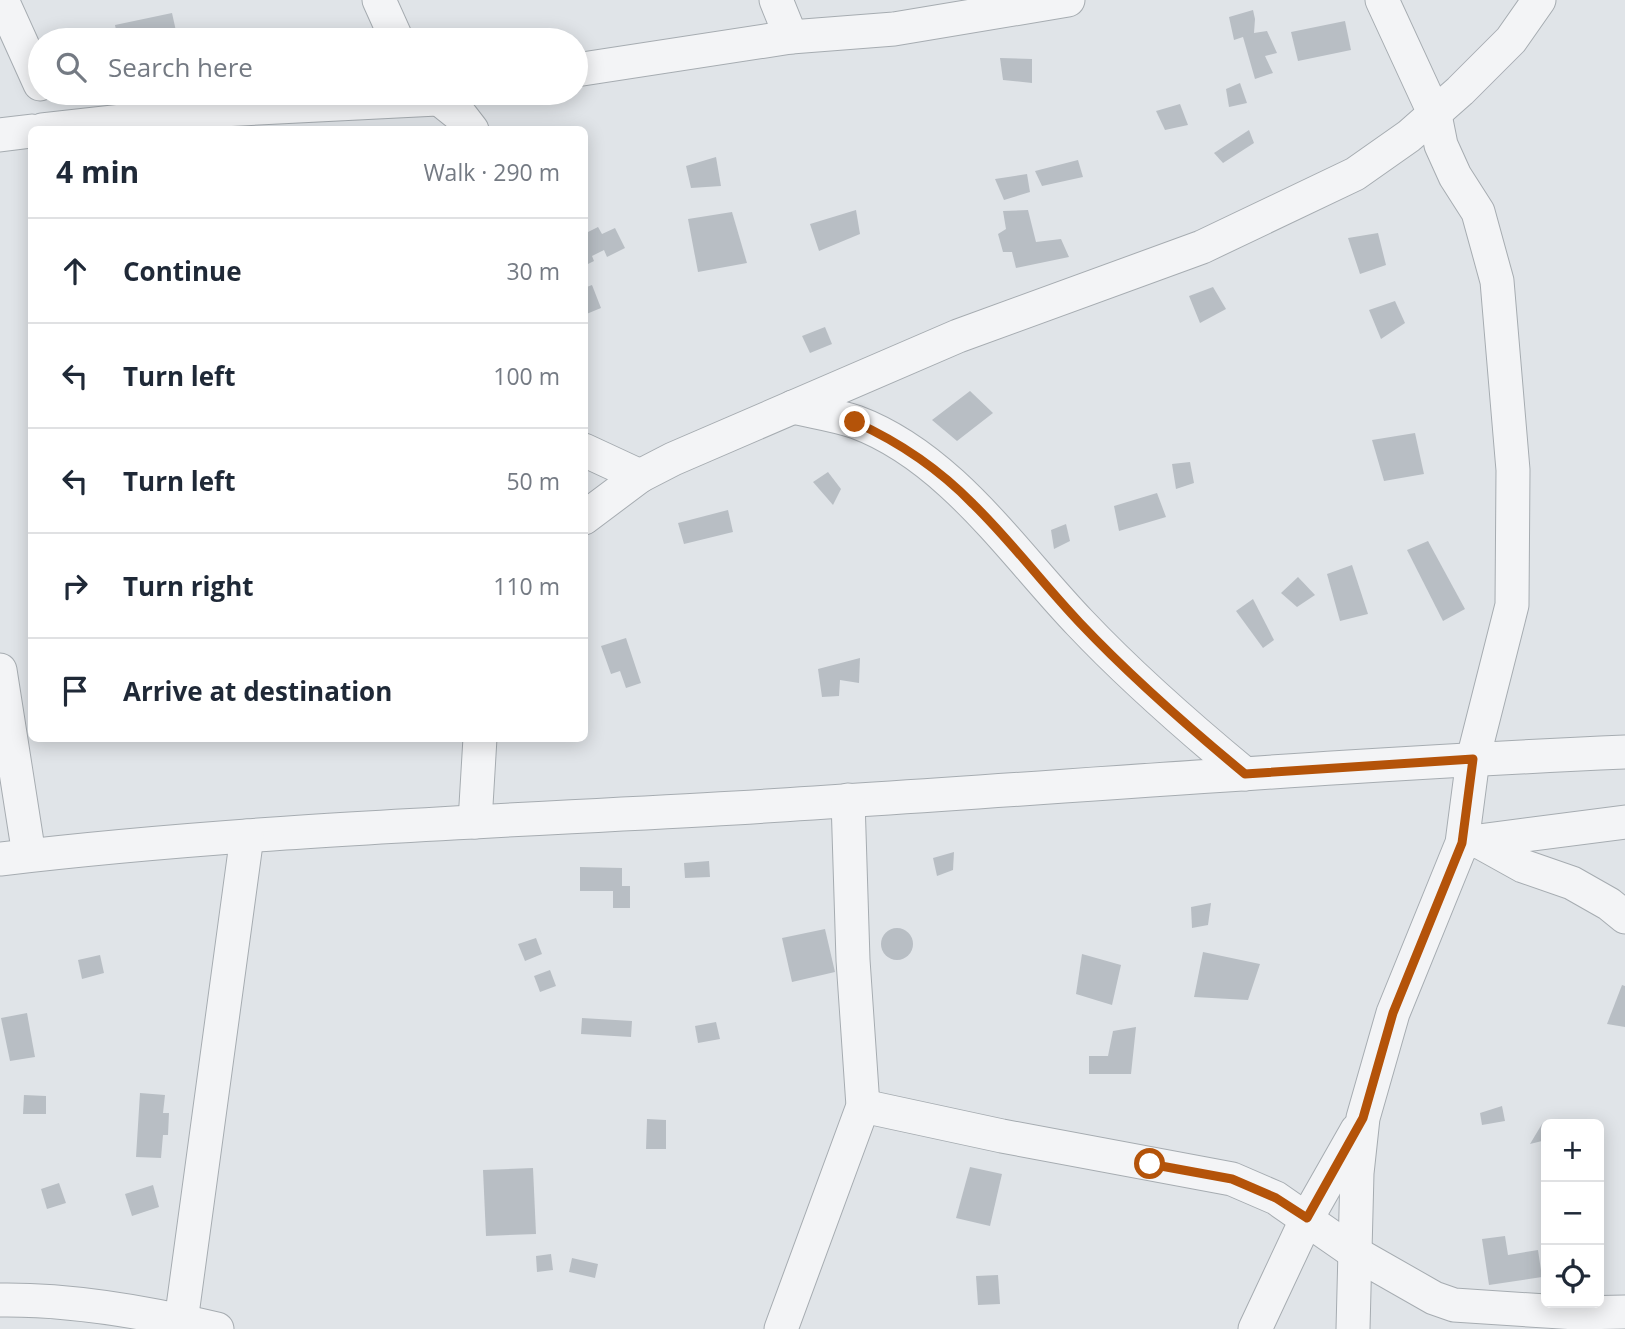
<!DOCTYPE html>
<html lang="en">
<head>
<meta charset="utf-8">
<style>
  :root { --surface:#fff; --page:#f2f2f3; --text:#1f2937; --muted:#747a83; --line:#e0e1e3 }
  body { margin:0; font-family:"Open Sans",sans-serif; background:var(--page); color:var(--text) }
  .controls { position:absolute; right:21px; bottom:21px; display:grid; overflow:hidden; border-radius:10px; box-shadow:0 4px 18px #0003 }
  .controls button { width:63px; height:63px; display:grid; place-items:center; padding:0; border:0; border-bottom:2px solid var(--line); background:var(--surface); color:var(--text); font:35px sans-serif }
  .stop { position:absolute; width:21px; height:21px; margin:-16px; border:5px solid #b45309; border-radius:50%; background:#fff }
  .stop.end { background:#b45309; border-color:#fff; box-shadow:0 2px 7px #0008 }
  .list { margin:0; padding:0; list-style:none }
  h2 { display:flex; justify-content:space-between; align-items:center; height:91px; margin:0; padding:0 28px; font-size:30px }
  h2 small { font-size:23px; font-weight:400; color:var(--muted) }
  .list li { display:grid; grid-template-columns:46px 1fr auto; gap:21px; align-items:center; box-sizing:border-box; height:105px; padding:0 28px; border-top:2px solid var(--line) }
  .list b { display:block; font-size:26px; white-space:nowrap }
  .list em { font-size:23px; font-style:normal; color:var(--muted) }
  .icon { flex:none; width:38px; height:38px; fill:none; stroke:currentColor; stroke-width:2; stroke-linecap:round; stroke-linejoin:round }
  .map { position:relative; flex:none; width:1625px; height:1329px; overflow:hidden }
  .search { position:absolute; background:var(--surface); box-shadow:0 4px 18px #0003; left:28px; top:28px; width:560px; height:77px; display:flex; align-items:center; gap:18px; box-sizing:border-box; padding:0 24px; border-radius:38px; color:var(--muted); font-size:26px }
  .panel { position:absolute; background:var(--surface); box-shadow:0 4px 18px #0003; left:28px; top:126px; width:560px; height:616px; border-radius:10px }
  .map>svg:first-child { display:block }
</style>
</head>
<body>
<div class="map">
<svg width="1625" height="1329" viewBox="0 0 1625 1329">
  <rect width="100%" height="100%" fill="#e0e4e8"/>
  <g fill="#b8bec4">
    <polygon points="1253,10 1255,19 1254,33 1267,31 1277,53 1265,56 1273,73 1255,79 1243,37 1234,40 1229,17"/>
    <polygon points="172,13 178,40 118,40 115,25"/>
    <polygon points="1345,21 1351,50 1298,61 1291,32"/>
    <polygon points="1000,58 1032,59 1032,83 1003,80"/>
    <polygon points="1240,83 1247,103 1229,107 1226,89"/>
    <polygon points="1180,104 1188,125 1165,130 1156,111"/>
    <polygon points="1249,130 1254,143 1223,163 1214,153"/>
    <polygon points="716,157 721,186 691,188 686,166"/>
    <polygon points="1078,160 1083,177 1042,186 1035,171"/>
    <polygon points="1027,174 1030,192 1004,200 995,179"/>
    <polygon points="856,210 860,234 819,251 810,224"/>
    <polygon points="1028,210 1036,242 1061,239 1069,257 1016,268 1012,252 1003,252 998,234 1006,229 1003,211"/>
    <polygon points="732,212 747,263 698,272 688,219"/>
    <polygon points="598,227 602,234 615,228 625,248 607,257 604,250 592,256 594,261 584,266 584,234"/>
    <polygon points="1378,233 1386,265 1360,274 1348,238"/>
    <polygon points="592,285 601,308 584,315 584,288"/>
    <polygon points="1213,287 1226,309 1200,323 1189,296"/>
    <polygon points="1395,301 1405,323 1381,339 1369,310"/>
    <polygon points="825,327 832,344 810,353 802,336"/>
    <polygon points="970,391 993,413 957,441 932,420"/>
    <polygon points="1415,433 1424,474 1384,481 1372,440"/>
    <polygon points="1190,462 1194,483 1176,489 1172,464"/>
    <polygon points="828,472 841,489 833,505 813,482"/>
    <polygon points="1157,493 1166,517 1119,531 1114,506"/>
    <polygon points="728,510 733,532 684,544 678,523"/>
    <polygon points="1066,524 1070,541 1054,549 1051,530"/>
    <polygon points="1428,541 1465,609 1443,621 1407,550"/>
    <polygon points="1352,565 1368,614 1340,621 1327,574"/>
    <polygon points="1298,577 1315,595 1297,607 1281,593"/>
    <polygon points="1253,599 1274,640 1263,648 1236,611"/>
    <polygon points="626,638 641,683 626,688 620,671 611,674 601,646"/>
    <polygon points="860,658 859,683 840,680 839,696 822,697 818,669"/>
    <polygon points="954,852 953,870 937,876 933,858"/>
    <polygon points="709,861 710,877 685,878 684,863"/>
    <polygon points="580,867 622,868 622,886 630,886 630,908 613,908 613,891 580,891"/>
    <polygon points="1211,903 1208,925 1192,928 1191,907"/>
    <circle cx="897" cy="944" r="16"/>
    <polygon points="825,929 835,972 792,982 782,938"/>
    <polygon points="536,938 542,954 525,961 518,944"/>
    <polygon points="1203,952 1260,964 1248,1000 1194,997"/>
    <polygon points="1082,954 1121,965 1112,1005 1076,994"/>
    <polygon points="100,955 104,973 82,979 78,960"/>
    <polygon points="550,970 556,986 540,992 534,976"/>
    <polygon points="1622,985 1625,986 1625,1027 1607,1024"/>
    <polygon points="27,1013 35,1057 10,1061 1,1018"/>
    <polygon points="582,1018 632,1021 631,1037 581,1034"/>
    <polygon points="716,1022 720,1039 698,1043 695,1026"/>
    <polygon points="1136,1027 1131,1074 1089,1074 1089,1056 1108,1056 1113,1031"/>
    <polygon points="140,1093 165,1095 163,1113 169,1113 168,1135 163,1135 161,1158 136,1157"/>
    <polygon points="24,1095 46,1096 46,1114 23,1114"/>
    <polygon points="1502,1106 1505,1121 1482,1125 1480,1113"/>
    <polygon points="647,1119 666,1120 666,1149 646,1149"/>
    <polygon points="1559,1119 1561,1124 1546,1124 1546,1140 1530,1144 1542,1124"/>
    <polygon points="970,1167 1002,1174 990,1226 956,1218"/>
    <polygon points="533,1168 536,1234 486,1236 483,1170"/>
    <polygon points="59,1183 66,1203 47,1209 41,1189"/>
    <polygon points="153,1185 159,1207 132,1216 125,1194"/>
    <polygon points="1505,1236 1508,1255 1538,1250 1542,1277 1489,1285 1482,1239"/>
    <polygon points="551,1254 553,1270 537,1272 536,1256"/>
    <polygon points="572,1258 598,1264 595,1278 569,1272"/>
    <polygon points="998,1275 1000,1304 978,1305 976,1276"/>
  </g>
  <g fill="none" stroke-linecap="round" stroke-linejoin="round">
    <g stroke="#a6acb1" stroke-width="35">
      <g id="minor">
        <polyline points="2,0 40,84"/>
        <polyline points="379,0 397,40"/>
        <polyline points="776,0 791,37"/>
        <polyline points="576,70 791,37 894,29 1068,0"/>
        <polyline points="432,93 462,117 472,130"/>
        <polyline points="42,130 221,110 437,99 461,93"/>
        <polyline points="0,135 32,131"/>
        <path d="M793,407C814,412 836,415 856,422C950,457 1013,553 1080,623C1132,678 1187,726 1245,774"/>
        <polyline points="584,450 640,476"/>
        <polyline points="584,518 640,476 673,459 958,336 1202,247 1355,174 1409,136 1460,91 1511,40 1539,0"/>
        <polyline points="0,670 29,855"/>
        <polyline points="475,822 480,738"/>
        <polyline points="1478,841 1523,866 1572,883 1609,904 1625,917"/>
        <polyline points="1471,842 1625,822"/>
        <path d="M0,859C244,830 490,822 735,808C1032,790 1328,765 1625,752"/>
        <polyline points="863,1106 1002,1136 1232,1179 1276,1198 1355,1253 1434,1298 1454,1305 1576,1313 1625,1312"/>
        <path d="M0,1300C73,1299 146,1312 217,1329"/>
        <polyline points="180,1329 247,836"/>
        <polyline points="781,1329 863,1106 853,960 848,800"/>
        <polyline points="1255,1329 1307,1218 1357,1130"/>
        <polyline points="1353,1329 1357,1173 1363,1118 1393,1013 1462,843 1473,759 1512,605 1513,470 1497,281 1478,212 1455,176 1441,145 1435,115 1382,0"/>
      </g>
    </g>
    <use href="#minor" stroke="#f3f4f6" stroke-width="33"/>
  </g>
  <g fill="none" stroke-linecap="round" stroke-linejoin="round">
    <path stroke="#b45309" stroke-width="9" d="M855,422C899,442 939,469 973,504C1011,541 1043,584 1080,623C1132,678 1187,726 1245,774L1473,759L1462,843L1393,1013L1363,1118L1307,1218L1276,1198L1232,1179L1150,1164"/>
  </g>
</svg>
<div class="controls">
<button>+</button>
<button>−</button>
<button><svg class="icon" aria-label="locate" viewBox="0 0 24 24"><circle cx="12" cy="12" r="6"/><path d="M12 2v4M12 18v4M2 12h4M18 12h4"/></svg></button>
</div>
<div class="stop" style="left:1150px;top:1164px"></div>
<div class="stop end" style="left:855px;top:422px"></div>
<div class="search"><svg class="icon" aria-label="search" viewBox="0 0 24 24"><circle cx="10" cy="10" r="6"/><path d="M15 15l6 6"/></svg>Search here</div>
<section class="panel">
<h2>4 min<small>Walk · 290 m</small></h2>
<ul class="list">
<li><svg class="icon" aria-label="ahead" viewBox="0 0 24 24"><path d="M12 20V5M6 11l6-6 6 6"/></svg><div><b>Continue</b></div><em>30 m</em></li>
<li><svg class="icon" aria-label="left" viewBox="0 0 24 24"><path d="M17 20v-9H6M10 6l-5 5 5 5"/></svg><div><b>Turn left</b></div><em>100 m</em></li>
<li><svg class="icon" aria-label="left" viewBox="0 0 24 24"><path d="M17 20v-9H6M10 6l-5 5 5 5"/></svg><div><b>Turn left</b></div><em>50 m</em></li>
<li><svg class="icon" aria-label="right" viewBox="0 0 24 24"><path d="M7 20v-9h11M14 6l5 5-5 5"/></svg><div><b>Turn right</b></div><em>110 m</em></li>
<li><svg class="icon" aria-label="arrive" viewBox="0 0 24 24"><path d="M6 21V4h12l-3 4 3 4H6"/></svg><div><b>Arrive at destination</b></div></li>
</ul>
</section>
</div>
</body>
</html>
